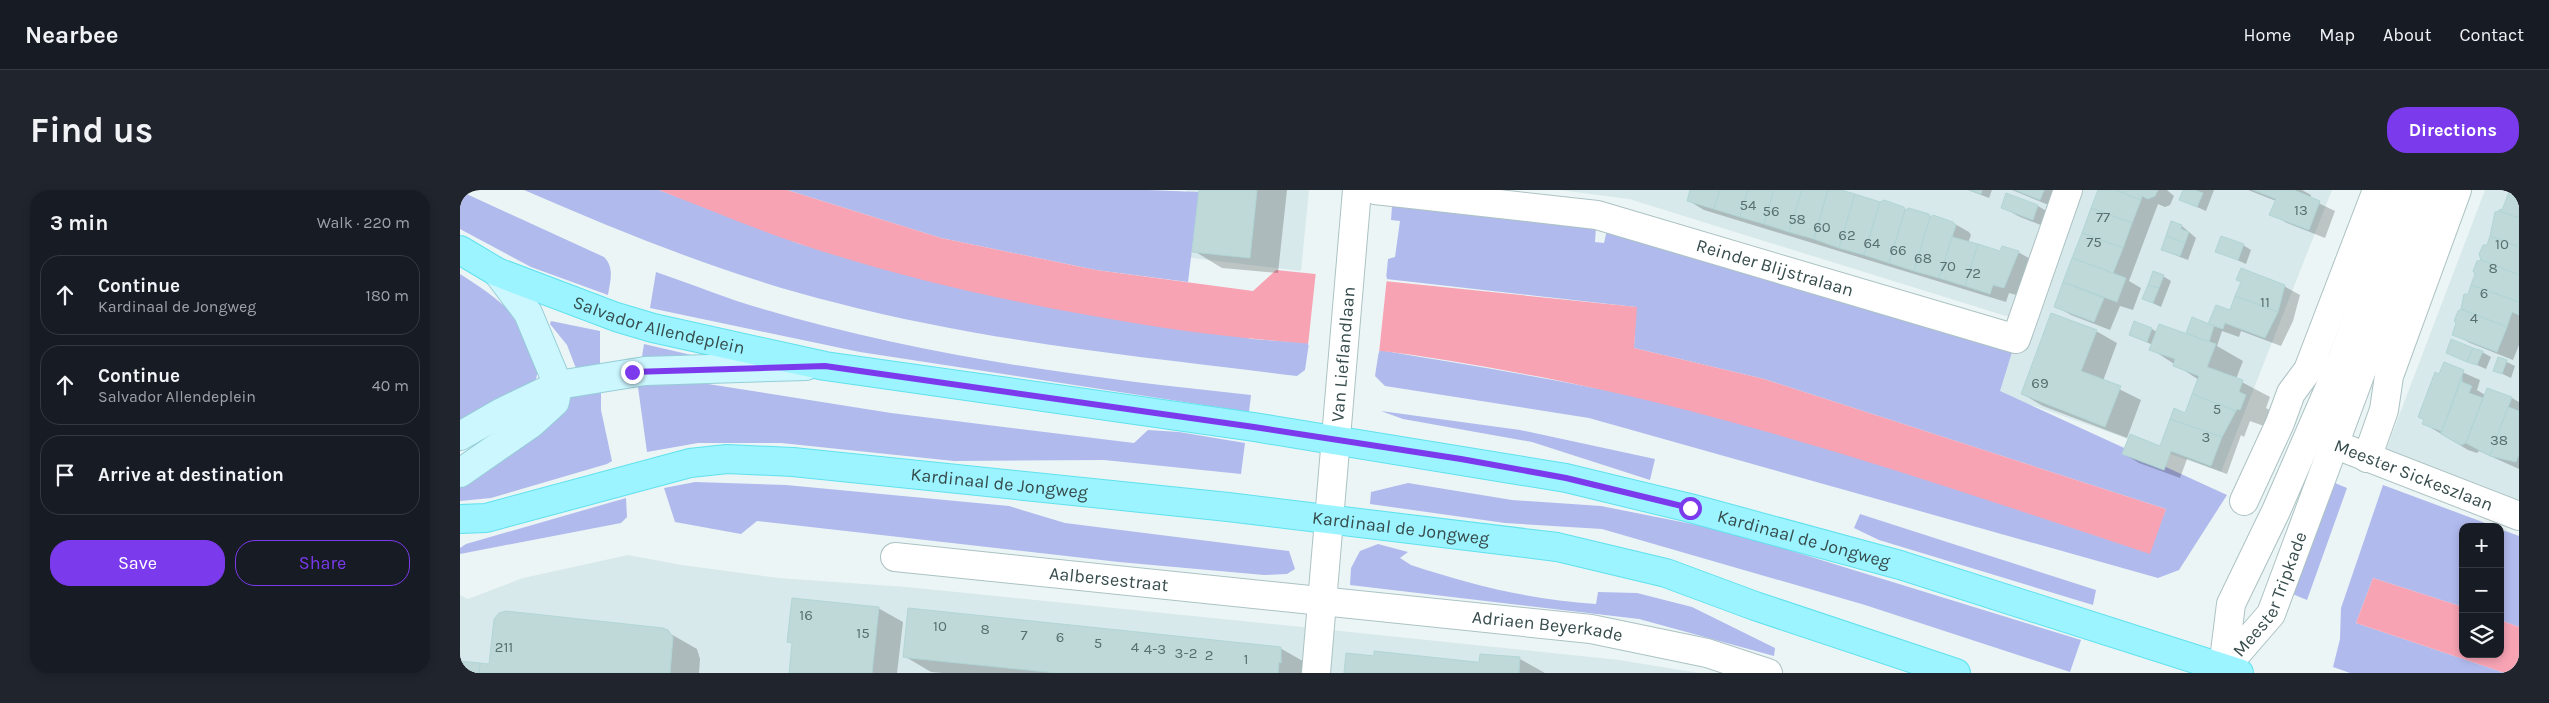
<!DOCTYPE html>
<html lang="en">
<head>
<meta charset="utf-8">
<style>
  :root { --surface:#171b24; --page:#20242c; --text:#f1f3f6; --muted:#9ea1a6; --line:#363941; --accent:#7c3aed }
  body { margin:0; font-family:Karla,sans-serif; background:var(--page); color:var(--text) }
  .controls { position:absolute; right:15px; bottom:15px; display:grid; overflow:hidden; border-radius:10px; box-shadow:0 2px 8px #0003 }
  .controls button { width:45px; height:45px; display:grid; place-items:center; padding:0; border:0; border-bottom:1px solid var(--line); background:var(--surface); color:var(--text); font:25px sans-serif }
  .stop { position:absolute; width:15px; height:15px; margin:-11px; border:4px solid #7c3aed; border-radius:50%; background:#fff }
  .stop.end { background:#7c3aed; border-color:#fff; box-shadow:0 1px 5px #0008 }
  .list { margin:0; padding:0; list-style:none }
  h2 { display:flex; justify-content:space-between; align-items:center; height:65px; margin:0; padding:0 20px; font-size:21px }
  h2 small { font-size:16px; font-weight:400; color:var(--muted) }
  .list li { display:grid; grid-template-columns:32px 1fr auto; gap:15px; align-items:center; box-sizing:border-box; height:80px; margin:0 10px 10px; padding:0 10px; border:1px solid var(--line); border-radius:20px }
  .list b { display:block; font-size:19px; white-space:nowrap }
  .list p { margin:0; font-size:16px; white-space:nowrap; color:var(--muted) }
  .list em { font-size:16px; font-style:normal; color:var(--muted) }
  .actions { display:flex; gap:10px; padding:15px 20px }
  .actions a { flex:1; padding:11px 0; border:1px solid var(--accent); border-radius:20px; text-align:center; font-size:18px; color:var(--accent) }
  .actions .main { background:var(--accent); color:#fff }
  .icon { flex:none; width:28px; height:28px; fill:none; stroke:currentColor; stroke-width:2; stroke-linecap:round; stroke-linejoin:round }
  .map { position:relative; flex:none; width:2059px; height:483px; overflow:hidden; border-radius:20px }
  header { display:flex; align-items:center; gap:30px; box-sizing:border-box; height:70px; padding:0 25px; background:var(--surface); border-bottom:1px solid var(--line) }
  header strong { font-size:24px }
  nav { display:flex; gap:28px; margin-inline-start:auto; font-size:18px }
  .intro { display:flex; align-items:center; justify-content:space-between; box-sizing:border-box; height:120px; padding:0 30px }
  h1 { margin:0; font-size:35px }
  .button { padding:12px 22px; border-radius:20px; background:var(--accent); color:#fff; font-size:18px; font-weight:700 }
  main { display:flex; gap:30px; padding:0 30px }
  aside { flex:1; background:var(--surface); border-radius:20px; box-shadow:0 2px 8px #0003 }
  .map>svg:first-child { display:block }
</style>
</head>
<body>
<header>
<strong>Nearbee</strong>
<nav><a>Home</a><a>Map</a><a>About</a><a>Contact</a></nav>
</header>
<div class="intro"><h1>Find us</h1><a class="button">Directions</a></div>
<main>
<aside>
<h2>3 min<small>Walk · 220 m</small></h2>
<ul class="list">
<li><svg class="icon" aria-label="ahead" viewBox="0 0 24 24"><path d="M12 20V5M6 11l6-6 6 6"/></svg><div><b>Continue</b><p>Kardinaal de Jongweg</p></div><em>180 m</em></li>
<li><svg class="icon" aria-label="ahead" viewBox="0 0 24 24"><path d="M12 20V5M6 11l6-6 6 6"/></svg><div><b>Continue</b><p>Salvador Allendeplein</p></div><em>40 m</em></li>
<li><svg class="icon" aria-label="arrive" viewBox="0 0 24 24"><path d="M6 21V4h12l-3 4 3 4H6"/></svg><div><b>Arrive at destination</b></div></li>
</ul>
<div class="actions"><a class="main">Save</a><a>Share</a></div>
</aside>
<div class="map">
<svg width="2059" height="483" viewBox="0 0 2059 483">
  <rect width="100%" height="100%" fill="#ebf5f6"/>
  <g fill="#d8e9eb">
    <polygon points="727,0 849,0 841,81 723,67"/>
    <polygon points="1100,0 1872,0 1761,282 1538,203 1562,131 1169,9"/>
    <polygon points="2025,0 2059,0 2059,330 1918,281"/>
    <polygon points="168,365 222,375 318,388 447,397 823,435 1159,470 1239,483 0,483 0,405 8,409 63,388"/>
  </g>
  <g fill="#b0baed">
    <path d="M64,0H199L337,53L421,78L792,149L849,153L845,180L837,186C683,167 527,152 377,113C268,86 166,44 64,0Z"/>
    <polygon points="327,0 688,0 739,2 728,92 636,80 481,48"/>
    <path d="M0,1L144,67C155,78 150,91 148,105L71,77L0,39Z"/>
    <path d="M932,16L1136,37L1135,52L1144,53L1147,40L1556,149L1540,201L1767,305L1719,380L1698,388L1129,228L925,196L915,186L919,160C1020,177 1122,193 1222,217C1381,256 1535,313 1689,363L1706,319L1304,189L1174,158L1176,117L926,89L928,69L935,67L940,31L931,30Z"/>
    <path d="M196,82C232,94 267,109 303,119C461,166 627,188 791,205L789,222L400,162L190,118Z"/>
    <path d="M0,84C35,107 65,125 75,167C78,180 79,186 72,196L0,233Z"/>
    <polygon points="91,131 140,141 140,177 117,181 107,155 90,134"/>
    <polygon points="184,154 240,167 181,173"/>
    <polygon points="206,189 248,194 431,223 674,253 688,240 719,242 785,253 781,284 644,270 494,271 321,253 238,253 187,262 177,190"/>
    <polygon points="141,196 141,220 152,271 147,274 31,308 0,311 0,296 99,228 116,200"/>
    <polygon points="921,221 1060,240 1195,269 1190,290 1072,252 943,229"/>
    <polygon points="1870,291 1887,298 1847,410 1830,403"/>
    <polygon points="235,292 326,295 549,316 605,333 829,361 835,379 827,384 804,385 659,372 297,331 281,344 215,332 204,298"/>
    <polygon points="948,293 1052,310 1141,316 1267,341 1621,450 1610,482 1405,415 1142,339 1045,333 910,314 911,302"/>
    <polygon points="1923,295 2036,337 2003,337 2003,417 1913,388 1896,433 2045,483 1890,483 1873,477 1880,449 1881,418"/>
    <polygon points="166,308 167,327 161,333 0,364 0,358 6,354"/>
    <polygon points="1400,324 1636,400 1633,415 1419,350 1394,338"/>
    <polygon points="2040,339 2059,346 2059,437 2040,430"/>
    <path d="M918,354L948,362L940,368L951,375C1012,395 1071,410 1136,414L1138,402L1177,403L1232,417L1315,458L1314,466L1179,429L890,395L891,378L900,361Z"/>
  </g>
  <g fill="#f7a3b4">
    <path d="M199,0H327L481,48L636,80L793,101L816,80L1177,117L1174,158L1304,189L1706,319L1690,364C1488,297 1290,228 1081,187C1026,177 969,166 913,160C844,152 774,149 705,138C581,119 456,93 337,53C290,37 245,18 199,0Z"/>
    <polygon points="1913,388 2003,417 2003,464 2040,464 2040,430 2059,437 2059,483 2045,483 1896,433"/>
  </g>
  <polygon fill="#ebf5f6" points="856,81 927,87 919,163 848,155"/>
  <g fill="#0003">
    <polygon points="740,0 827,0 818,83 762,78 734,61"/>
    <polygon points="1232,0 1376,0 1493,33 1509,42 1511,45 1508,53 1540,63 1558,62 1574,71 1560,106 1549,103 1546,112 1244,20 1229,11"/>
    <polygon points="1508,0 1532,0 1529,8"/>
    <polygon points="1552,0 1603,0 1596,18"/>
    <polygon points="1639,0 1707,0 1714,6 1710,15 1705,17 1698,14 1669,91 1681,98 1673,120 1660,116 1650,140 1611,125 1595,116"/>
    <polygon points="1725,0 1754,0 1746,21 1721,10"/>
    <polygon points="1788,0 1842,0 1851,5 1850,9 1875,21 1865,48 1827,33 1811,24 1816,11"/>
    <polygon points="2057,0 2059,0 2059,155 2053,170 2010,153 1994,144 2004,117 2002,114 2005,105 2009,105 2043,21"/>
    <polygon points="1578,16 1593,25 1588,38 1558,26 1542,17"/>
    <polygon points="1722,36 1736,48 1728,70 1702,60"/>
    <polygon points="1783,55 1791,60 1786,74 1757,61"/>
    <polygon points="1703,86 1711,91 1701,117 1684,109"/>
    <polygon points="1824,96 1840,105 1833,131 1821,156 1781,141 1779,147 1762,141 1757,156 1783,171 1776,189 1810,207 1806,218 1813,222 1808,235 1804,234 1804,236 1790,231 1784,247 1781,245 1767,284 1727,269 1720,288 1679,273 1664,264 1701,258 1726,224 1739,190 1691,159 1693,155 1670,145 1692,139 1697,142 1735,147 1727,142 1749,135 1771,122"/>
    <polygon points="1636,141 1657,153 1643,191 1681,210 1667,248 1583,216 1562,204"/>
    <polygon points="1987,162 2022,162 2031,167 2026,179"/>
    <polygon points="2039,168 2055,176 2051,188 2034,180"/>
    <polygon points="1984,174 2020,190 2017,200 2025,205 2052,208 2059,212 2059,279 2019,261 2017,263 2008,260 1963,233"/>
    <polygon points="418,418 443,432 437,483 330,483 333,454 329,452"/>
    <polygon points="202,439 237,459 240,469 239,483 0,483 0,472 30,475"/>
    <polygon points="820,458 848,474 848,483 482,483 471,482 444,466"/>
    <polygon points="1021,465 1060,469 1085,483 885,483 915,467 1021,473"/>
  </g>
  <g fill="#bfd9d9" stroke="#b1d5d5">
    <polygon points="739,0 797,0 790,68 732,62"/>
    <polygon points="1230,0 1260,0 1254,19 1227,11"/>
    <polygon points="1260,0 1288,0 1280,27 1254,19"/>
    <polygon points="1288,0 1314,0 1304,34 1280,27"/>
    <polygon points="1314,0 1342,0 1329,42 1304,34"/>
    <polygon points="1342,0 1368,0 1354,49 1329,42"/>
    <polygon points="1368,0 1381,0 1395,4 1379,58 1354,49"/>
    <polygon points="1509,0 1522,0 1521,4"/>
    <polygon points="1555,0 1584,0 1580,10"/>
    <polygon points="1638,0 1656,0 1681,10 1672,33 1631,18"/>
    <polygon points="1656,0 1698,0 1695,6 1688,9 1682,6 1681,10"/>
    <polygon points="1723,0 1735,0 1743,3 1737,17 1719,10"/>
    <polygon points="1793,0 1834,0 1860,11 1849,40 1809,25 1816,9"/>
    <polygon points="2055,0 2059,0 2059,28 2039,21 2040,19 2042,20 2049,2 2054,3"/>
    <polygon points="1546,3 1578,15 1573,30 1541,18"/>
    <polygon points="1395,4 1420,12 1404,65 1379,58"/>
    <polygon points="1424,10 1444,17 1445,20 1429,73 1404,65 1420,12"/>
    <polygon points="1449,18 1469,24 1470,27 1454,81 1429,73 1445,20"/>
    <polygon points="1631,18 1672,33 1663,58 1622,43"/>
    <polygon points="2039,21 2059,28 2059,57 2030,46 2035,22"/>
    <polygon points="1473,25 1493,32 1496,35 1479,88 1454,81 1470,27"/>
    <polygon points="1711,31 1722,35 1721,39 1729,42 1725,53 1706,46"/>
    <polygon points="1622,43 1663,58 1653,83 1612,68"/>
    <polygon points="1706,46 1725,53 1720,66 1701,60"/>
    <polygon points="1761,46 1784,54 1778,70 1755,62"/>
    <polygon points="2030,46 2059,57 2059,85 2021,70 2019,64 2023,55 2027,55"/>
    <polygon points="1492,47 1518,54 1505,96 1479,88"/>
    <polygon points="1518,54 1540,61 1542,56 1559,61 1544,98 1533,95 1530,104 1505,96"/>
    <polygon points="1612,68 1666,88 1657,112 1603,92"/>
    <polygon points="2021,70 2059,85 2059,112 2011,95 2015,84 2013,81 2017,71"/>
    <polygon points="1781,78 1825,95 1818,122 1775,106 1781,92 1776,90"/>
    <polygon points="1693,81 1704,85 1699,98 1688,95"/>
    <polygon points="1603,92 1644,108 1634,132 1594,117"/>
    <polygon points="1688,95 1699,98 1693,113 1682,109"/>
    <polygon points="2011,95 2059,112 2059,125 2052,122 2047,137 2001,119 2004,104 2008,104"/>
    <polygon points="1775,106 1818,122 1805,148 1765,133 1763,139 1748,134 1756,115 1770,120"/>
    <polygon points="2001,119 2047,137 2037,162 1992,145 1996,133 1994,131 1998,121"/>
    <polygon points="1591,123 1637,140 1621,181 1661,196 1645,237 1561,204"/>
    <polygon points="1732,127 1754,136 1749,152 1726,143"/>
    <polygon points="1674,131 1692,138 1687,152 1669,145"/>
    <polygon points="1699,134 1756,154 1747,177 1783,190 1779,202 1786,205 1780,220 1777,219 1776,221 1732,204 1739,186 1713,176 1715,169 1689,160"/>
    <polygon points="1991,149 2013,158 2007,172 1986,163"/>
    <polygon points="2013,158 2023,161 2017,175 2007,172"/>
    <polygon points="2038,167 2047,170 2042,184 2033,181"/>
    <polygon points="1984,172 2004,180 1981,244 1981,241 1962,234 1964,230 1958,227 1975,182 1979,184"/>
    <polygon points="2002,187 2002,192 2012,196 2009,203 2023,208 2006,253 2001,255 1981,244"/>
    <polygon points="2027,198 2052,207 2030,266 2006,253"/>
    <polygon points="1732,204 1776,221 1762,247 1710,229 1714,218 1725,223"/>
    <polygon points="2048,217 2059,221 2059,264 2056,272 2030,266"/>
    <polygon points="1710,229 1762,247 1751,276 1711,261 1704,280 1662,264 1670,244 1700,256"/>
    <polygon points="332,408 419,417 412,483 329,483 332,453 327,452"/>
    <polygon points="448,418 821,457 821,473 819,472 818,483 597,483 449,468 443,467"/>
    <polygon points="46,421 203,438 208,440 213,447 210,483 19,483 20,473 29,474 34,429 39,423"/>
    <polygon points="914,461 1016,472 1019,472 1020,464 1060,467 1059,483 884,483 886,463 914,466"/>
    <polygon points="0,471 20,473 19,483 0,483"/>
  </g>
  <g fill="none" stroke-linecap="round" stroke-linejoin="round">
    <g stroke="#acc2c3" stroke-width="30">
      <g id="minor">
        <path id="s1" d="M915,0L1137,25L1556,149L1608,0"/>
        <path id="s2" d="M1853,246L2059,326"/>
        <polyline points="1907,268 1924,220 1929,186 1997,0"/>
        <polyline points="1784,311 1820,233 1831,203 1848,180 1917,0"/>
        <path id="s3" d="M435,367L1131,439L1247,463L1308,483"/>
        <path id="s4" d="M856,483L897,0"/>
      </g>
    </g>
    <g stroke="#acc2c3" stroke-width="30">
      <g id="tertiary">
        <polyline points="1763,478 1771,414 1816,321 1882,169 1946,0"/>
        <path id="s5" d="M1760,483L1811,424L1969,0"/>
      </g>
    </g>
    <g stroke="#95ced7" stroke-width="30">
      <g id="secondary">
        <polyline points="0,246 42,222 98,195 185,181 346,176"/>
        <polyline points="0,283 72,233 95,212 98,195 68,123 37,82"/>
      </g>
    </g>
    <g stroke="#60e1ee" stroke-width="30">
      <g id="primary">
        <path id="s6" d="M0,60L37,82L156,127L193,138L365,176L794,237L1106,288L1230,318L1440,375L1779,483"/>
        <path id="s7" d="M0,329L26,328L230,273L267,269L333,272L768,317L1097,357L1206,383L1295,416L1496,483"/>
      </g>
    </g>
    <use href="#minor" stroke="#fff" stroke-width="28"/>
    <use href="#tertiary" stroke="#fff" stroke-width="28"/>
    <use href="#secondary" stroke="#ccf7ff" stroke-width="28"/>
    <use href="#primary" stroke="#9bf4ff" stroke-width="28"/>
  </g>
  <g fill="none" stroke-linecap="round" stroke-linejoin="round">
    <polyline stroke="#7c3aed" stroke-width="6" points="172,182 365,176 794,237 1001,269 1106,288 1230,318"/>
  </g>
  <g text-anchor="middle" stroke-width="4.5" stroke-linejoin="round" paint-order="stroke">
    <g font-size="15" fill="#596f6f">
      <text x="1288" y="20">54</text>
      <text x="1841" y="25">13</text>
      <text x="1311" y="26">56</text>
      <text x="1643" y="32">77</text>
      <text x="1337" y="34">58</text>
      <text x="1362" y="42">60</text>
      <text x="1387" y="50">62</text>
      <text x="1634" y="57">75</text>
      <text x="1412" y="58">64</text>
      <text x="2042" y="59">10</text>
      <text x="1438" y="65">66</text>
      <text x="1463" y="73">68</text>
      <text x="1488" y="81">70</text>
      <text x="2033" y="83">8</text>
      <text x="1513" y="88">72</text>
      <text x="2024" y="108">6</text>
      <text x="1805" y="117">11</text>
      <text x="2014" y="133">4</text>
      <text x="1580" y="198">69</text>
      <text x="1757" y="224">5</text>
      <text x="1746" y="252">3</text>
      <text x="2039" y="255">38</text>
      <text x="346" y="430">16</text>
      <text x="480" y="441">10</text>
      <text x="525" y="444">8</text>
      <text x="403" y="448">15</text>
      <text x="564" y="450">7</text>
      <text x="600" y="452">6</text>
      <text x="638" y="458">5</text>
      <text x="44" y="462">211</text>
      <text x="675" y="462">4</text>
      <text x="695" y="464">4-3</text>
      <text x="726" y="468">3-2</text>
      <text x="749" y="470">2</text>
      <text x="786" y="474">1</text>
    </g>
    <g font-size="18" fill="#374c4c" stroke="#fff">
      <text dy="6" stroke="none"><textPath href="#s1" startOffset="409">Reinder Blijstralaan</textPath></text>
      <text dy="6" stroke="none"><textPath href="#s6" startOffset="214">Salvador Allendeplein</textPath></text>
      <text dy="6" stroke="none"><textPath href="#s4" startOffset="320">Van Lieflandlaan</textPath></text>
      <text dy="6" stroke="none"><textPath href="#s2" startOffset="108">Meester Sickeszlaan</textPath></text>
      <text dy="6" stroke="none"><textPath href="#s7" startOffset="548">Kardinaal de Jongweg</textPath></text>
      <text dy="6" stroke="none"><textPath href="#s7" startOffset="952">Kardinaal de Jongweg</textPath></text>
      <text dy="6" stroke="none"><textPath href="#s6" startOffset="1380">Kardinaal de Jongweg</textPath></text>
      <text dy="6" stroke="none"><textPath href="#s3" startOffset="215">Aalbersestraat</textPath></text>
      <text dy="6" stroke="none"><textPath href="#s5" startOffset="95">Meester Tripkade</textPath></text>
      <text dy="6" stroke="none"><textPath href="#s3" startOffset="656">Adriaen Beyerkade</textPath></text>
    </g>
  </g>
</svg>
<div class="controls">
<button>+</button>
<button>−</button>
<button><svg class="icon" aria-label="layers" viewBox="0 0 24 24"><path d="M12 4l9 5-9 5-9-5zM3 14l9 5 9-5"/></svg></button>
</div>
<div class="stop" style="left:1230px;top:318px"></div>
<div class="stop end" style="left:172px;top:182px"></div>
</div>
</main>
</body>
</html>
